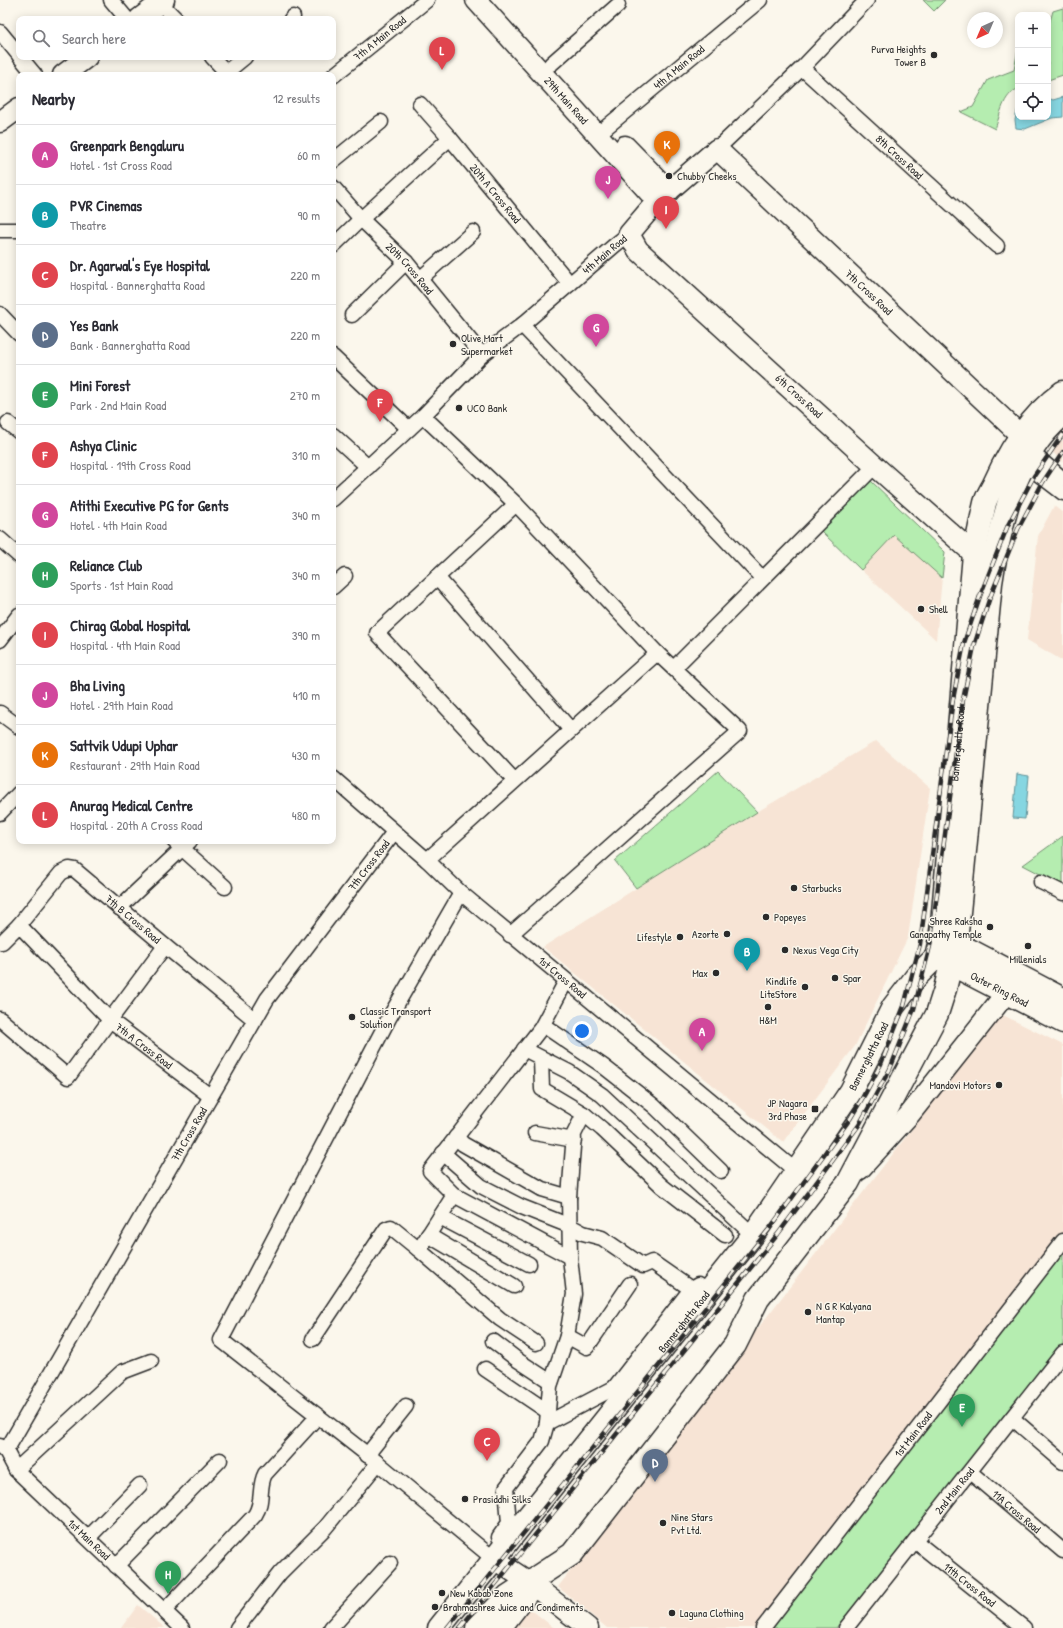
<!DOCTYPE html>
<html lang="en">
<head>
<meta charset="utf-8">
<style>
  :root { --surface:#fff; --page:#f7f7f7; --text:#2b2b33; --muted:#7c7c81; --line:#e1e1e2; --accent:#2563eb }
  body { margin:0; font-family:"Patrick Hand",sans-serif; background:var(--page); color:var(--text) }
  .controls { position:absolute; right:12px; top:12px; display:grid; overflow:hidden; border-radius:8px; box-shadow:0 2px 10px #0003 }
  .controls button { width:36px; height:36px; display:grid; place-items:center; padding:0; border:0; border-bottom:1px solid var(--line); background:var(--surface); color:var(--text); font:20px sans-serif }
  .compass { position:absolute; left:967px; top:12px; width:36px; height:36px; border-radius:50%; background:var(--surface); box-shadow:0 2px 10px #0003; rotate:224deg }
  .you { position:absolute; left:582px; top:1031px; width:14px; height:14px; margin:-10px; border:3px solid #fff; border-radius:50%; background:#1a73e8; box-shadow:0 0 0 6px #1a73e833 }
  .badge { display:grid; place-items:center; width:26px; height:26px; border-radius:50%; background:var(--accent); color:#fff; font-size:13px; font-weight:700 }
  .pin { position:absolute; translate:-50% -33px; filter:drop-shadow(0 1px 2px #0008) }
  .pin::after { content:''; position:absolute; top:21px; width:14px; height:12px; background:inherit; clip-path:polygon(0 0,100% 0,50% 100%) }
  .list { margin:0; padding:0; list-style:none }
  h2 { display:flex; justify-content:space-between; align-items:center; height:52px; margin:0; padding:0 16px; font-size:17px }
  h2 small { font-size:13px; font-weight:400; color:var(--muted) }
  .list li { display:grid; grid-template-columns:26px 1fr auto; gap:12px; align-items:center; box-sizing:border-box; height:60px; padding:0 16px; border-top:1px solid var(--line) }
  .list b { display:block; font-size:15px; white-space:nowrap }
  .list p { margin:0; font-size:13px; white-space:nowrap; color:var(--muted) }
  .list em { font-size:13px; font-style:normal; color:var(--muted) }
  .icon { flex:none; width:22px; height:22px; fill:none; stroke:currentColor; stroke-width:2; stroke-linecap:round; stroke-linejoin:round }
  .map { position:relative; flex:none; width:1063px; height:1628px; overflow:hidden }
  .search { position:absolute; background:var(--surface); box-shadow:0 2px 10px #0003; left:16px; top:16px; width:320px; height:44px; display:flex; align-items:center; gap:10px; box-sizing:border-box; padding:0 14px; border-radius:8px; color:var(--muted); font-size:15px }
  .panel { position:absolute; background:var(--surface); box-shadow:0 2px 10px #0003; left:16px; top:72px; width:320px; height:772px; border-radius:8px }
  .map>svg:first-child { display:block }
</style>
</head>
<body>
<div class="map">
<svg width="1063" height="1628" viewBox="0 0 1063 1628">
  <rect width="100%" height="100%" fill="#fbf7ec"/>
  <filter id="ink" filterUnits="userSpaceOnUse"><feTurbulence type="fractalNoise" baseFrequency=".025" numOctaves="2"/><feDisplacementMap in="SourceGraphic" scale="8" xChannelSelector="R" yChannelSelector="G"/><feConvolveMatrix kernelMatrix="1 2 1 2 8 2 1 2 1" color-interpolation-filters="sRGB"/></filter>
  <g filter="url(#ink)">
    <g fill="#f7e4d5">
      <polygon points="1063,440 1063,462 1049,449"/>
      <polygon points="1054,506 1063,513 1063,661 1027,640 1038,536"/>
      <polygon points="894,534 942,578 936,640 861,570"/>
      <polygon points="876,741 930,788 908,937 855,1046 783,1142 543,947 757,812"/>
      <polygon points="1001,1014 1063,1045 1063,1234 757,1628 607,1628 558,1587"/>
      <polygon points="138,1605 165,1628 121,1628"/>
      <polygon points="528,1607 554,1628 511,1628"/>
    </g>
    <g fill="#b5edb0" stroke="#708c6e">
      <polygon points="923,0 945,0 934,11"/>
      <polygon points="1063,8 1063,75 1048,80 1048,28 1053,11"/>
      <path d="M1018,49V89C1003,94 1000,116 995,129L961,112L973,107L988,80L1014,70Z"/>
      <polygon points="870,480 945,552 942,578 894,535 861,570 821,531"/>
      <polygon points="718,771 757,812 636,888 615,861"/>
      <polygon points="1063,836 1063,886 1023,865"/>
      <polygon points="1063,1253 1063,1344 836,1628 771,1628"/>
    </g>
    <g fill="#86d6e1" stroke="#629298">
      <polygon points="1063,97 1063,117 1052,118 1025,129 1016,128 1015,120 1018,107 1018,117 1048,117 1048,98 1053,100"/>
      <polygon points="1017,774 1029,776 1025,819 1013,818"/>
    </g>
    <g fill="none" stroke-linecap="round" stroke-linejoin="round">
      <g stroke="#2b2b2b" stroke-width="17">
        <g id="street">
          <polyline points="111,0 127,19"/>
          <polyline points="160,3 176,19"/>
          <polyline points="291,19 293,17"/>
          <polyline points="0,32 19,55"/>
          <polyline points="20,57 35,75"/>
          <polyline points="212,57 229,75"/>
          <polyline points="551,64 618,5"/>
          <path id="s1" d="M802,68L997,246"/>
          <polyline points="223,75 245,57"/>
          <path id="s2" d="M333,76L427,0"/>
          <path id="s3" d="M420,104L450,138L570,284"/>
          <path id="s4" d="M598,134L760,0"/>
          <polyline points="717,149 802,68 867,0"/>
          <polyline points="333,161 381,122"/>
          <path id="s5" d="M333,187L361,219L406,262L482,355"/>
          <polyline points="0,230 19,230"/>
          <polyline points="333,246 361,219 450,138"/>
          <polyline points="420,279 473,232"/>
          <polyline points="0,314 19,334"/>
          <polyline points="352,315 406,262"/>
          <polyline points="522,325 762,578"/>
          <polyline points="333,357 409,429"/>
          <polyline points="423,416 516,504 657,653 740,731 510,935"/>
          <polyline points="8,423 19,432"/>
          <polyline points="333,435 368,467"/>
          <polyline points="1031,452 1063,479"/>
          <polyline points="1025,464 1063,493"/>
          <path id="s6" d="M333,499L423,416L482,355L522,325L615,245L629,234"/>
          <polyline points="0,539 19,556"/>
          <polyline points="437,577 571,730"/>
          <polyline points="333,587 345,576"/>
          <polyline points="0,640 19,615"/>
          <polyline points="674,668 875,466"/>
          <polyline points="0,713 19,727"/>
          <path id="s7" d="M333,778L427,860L461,893L796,1171"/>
          <polyline points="514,780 377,633 516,504"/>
          <polyline points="0,813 19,793"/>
          <polyline points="174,841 225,887"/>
          <polyline points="427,860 657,653"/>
          <polyline points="1041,882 1063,893"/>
          <polyline points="461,893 389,1018 221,1340 378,1463 494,1559"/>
          <polyline points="119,908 190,841"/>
          <path id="s8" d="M19,925L61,873L69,869L75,870L165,946L255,1020"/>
          <polyline points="0,942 2,942 19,925 110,1020 165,946"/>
          <path id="s9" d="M0,1019L68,1077L110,1020L210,1096"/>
          <polyline points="543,1025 603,1066 654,1106 721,1171"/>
          <polyline points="524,1049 569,1072 602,1095 753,1235"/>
          <polyline points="541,1059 542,1089 584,1114 602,1129 662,1186 725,1235"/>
          <polyline points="535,1133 574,1140"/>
          <polyline points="456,1137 463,1144 542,1189 569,1197"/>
          <polyline points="443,1153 481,1186 522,1207 570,1226 583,1233 602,1238 643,1266 652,1262 691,1289"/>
          <polyline points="454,1195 570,1257"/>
          <polyline points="440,1217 529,1264"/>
          <polyline points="428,1235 514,1286"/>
          <polyline points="418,1249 500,1319 536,1343"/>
          <polyline points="567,1336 587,1347 630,1284"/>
          <polyline points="313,1339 386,1229 391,1227 418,1249 422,1245 454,1195 430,1171 541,1028 566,981"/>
          <polyline points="493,1341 519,1361 551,1382"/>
          <polyline points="485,1369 547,1411"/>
          <polyline points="1012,1418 1063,1462"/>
          <polyline points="547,1423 614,1388 691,1289 698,1285"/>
          <path id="s10" d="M0,1446L6,1451L16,1470L182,1628"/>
          <path id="s11" d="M6,1451L267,999L394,832"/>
          <polyline points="367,1455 406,1406"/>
          <polyline points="16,1470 122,1372 151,1361"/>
          <path id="s12" d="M970,1472L1063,1551"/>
          <polyline points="499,1537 509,1523 506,1488 542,1441 547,1423 550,1386 567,1336 574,1294 570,1257 569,1197 574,1134 584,1114"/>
          <polyline points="88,1538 140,1485"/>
          <path id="s13" d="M915,1541L1024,1628"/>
          <polyline points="116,1566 220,1460"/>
          <path d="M164,1611L255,1515C264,1501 258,1487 265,1474L318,1416"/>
          <polyline points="237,1628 280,1573 325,1528 378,1463"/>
          <polyline points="331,1628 390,1563"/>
          <path id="s14" d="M763,1628L1063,1241"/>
          <path id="s15" d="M846,1628L1063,1353"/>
        </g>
      </g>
      <g stroke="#2b2b2b" stroke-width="23">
        <g id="secondary">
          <path id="s16" d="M476,0L657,201"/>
          <polyline points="139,19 164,0"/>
          <polyline points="63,75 87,57"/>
          <polyline points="0,122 19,108"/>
          <polyline points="625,146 669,191"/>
          <path id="s17" d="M988,555L974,554L875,466L638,250L629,234L657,201L717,149L1032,446"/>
          <polyline points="860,1169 910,1114 1007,992"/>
          <polyline points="494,1559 529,1582 588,1628"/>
          <polyline points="501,1628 529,1592"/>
        </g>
      </g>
      <g stroke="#2b2b2b" stroke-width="25">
        <g id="primary">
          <path id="s18" d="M940,939L942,924L974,554C978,537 981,520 985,503C987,496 991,490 994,484C1010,448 1031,415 1063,392"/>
          <path d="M956,943L991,583C1000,525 1015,453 1063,415"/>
        </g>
      </g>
      <g stroke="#2b2b2b" stroke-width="25">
        <g id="highway">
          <path id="s19" d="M939,958L1063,1022"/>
          <path id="s20" d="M439,1628L753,1235L851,1091L893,1007L916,977L936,957L940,939L956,943L1063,999"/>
          <polyline points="477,1628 508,1596 572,1554 735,1345 758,1299 848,1183 937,1014 945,989 956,943"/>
        </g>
      </g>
      <use href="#street" stroke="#fbf7ec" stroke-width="14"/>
      <use href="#secondary" stroke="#fbf7ec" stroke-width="20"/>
      <use href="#primary" stroke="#fbf7ec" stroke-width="22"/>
      <use href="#highway" stroke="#fbf7ec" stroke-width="22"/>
      <g stroke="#2b2b2b" stroke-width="4.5">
        <g id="rail">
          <polyline points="447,1628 770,1228 850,1119 866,1092 881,1064 904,1006 920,944 953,699 964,643 980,596 1008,525 1034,476 1063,434"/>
          <polyline points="460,1628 778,1234 859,1125 890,1069 914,1009 930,946 963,700 974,646 989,600 1018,529 1043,482 1063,452"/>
        </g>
      </g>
      <use href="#rail" stroke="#fbf7ec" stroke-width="3" stroke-dasharray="9" stroke-linecap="butt"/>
    </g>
  </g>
  <g fill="#2b2b2b" stroke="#fbf7ec" stroke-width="1.5">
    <circle cx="934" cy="55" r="4"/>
    <circle cx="669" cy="176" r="4"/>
    <circle cx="453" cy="344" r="4"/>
    <circle cx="459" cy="408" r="4"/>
    <circle cx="921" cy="609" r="4"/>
    <circle cx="794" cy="888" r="4"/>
    <circle cx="766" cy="917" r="4"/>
    <circle cx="990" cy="927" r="4"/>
    <circle cx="727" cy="934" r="4"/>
    <circle cx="680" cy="937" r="4"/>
    <circle cx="1028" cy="946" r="4"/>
    <circle cx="785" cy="950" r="4"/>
    <circle cx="716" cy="973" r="4"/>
    <circle cx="835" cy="978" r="4"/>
    <circle cx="805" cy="987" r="4"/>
    <circle cx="768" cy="1007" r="4"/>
    <circle cx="352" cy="1017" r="4"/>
    <circle cx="999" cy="1085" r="4"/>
    <rect x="811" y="1105" width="8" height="8" rx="2"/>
    <circle cx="808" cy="1312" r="4"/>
    <circle cx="465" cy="1499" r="4"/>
    <circle cx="663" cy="1523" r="4"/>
    <circle cx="442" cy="1593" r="4"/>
    <circle cx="435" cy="1607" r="4"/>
    <circle cx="672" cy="1613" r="4"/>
  </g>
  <g text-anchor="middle" stroke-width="3" stroke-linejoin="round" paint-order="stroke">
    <g font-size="11" fill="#2b2b2b" stroke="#fbf7ec">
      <text dy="4" stroke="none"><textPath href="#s2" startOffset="60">7th A Main Road</textPath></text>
      <text dy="4" stroke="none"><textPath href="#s4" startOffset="105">4th A Main Road</textPath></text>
      <text dy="4" stroke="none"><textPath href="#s16" startOffset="135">29th Main Road</textPath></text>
      <text dy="4" stroke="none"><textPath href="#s1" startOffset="132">8th Cross Road</textPath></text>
      <text dy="4" stroke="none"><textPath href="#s3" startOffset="117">20th A Cross Road</textPath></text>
      <text dy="4" stroke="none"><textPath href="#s6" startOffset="366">4th Main Road</textPath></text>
      <text dy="4" stroke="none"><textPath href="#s5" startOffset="112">20th Cross Road</textPath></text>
      <text dy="4" stroke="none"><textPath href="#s17" startOffset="817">7th Cross Road</textPath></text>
      <text transform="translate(799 396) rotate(42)" y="4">6th Cross Road</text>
      <text dy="4" stroke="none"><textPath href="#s18" startOffset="196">Bannerghatta Road</textPath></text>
      <text dy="4" stroke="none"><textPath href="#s11" startOffset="690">7th Cross Road</textPath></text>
      <text dy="4" stroke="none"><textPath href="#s8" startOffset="158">7th B Cross Road</textPath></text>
      <text dy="4" stroke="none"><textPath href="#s7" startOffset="304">1st Cross Road</textPath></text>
      <text dy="4" stroke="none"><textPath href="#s19" startOffset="68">Outer Ring Road</textPath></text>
      <text dy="4" stroke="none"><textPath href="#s9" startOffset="203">7th A Cross Road</textPath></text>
      <text dy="4" stroke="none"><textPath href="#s20" startOffset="716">Bannerghatta Road</textPath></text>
      <text dy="4" stroke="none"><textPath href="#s11" startOffset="366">7th Cross Road</textPath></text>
      <text dy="4" stroke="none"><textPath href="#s20" startOffset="392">Bannerghatta Road</textPath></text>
      <text dy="4" stroke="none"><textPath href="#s14" startOffset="245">1st Main Road</textPath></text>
      <text dy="4" stroke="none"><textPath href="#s15" startOffset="175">2nd Main Road</textPath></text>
      <text dy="4" stroke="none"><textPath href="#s12" startOffset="61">11A Cross Road</textPath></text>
      <text dy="4" stroke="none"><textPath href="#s10" startOffset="130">1st Main Road</textPath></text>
      <text dy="4" stroke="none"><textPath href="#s13" startOffset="70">11th Cross Road</textPath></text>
    </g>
    <g font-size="11" fill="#2b2b2b" stroke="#fbf7ec" text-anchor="start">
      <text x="926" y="53" text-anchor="end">Purva Heights<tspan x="926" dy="13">Tower B</tspan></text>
      <text x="677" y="180">Chubby Cheeks</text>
      <text x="461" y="342">Olive Mart<tspan x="461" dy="13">Supermarket</tspan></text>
      <text x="467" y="412">UCO Bank</text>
      <text x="929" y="613">Shell</text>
      <text x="802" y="892">Starbucks</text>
      <text x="774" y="921">Popeyes</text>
      <text x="982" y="925" text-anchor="end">Shree Raksha<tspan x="982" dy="13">Ganapathy Temple</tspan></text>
      <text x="719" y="938" text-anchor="end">Azorte</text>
      <text x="672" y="941" text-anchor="end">Lifestyle</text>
      <text x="793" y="954">Nexus Vega City</text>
      <text x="1028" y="963" text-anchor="middle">Millenials</text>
      <text x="708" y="977" text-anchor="end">Max</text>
      <text x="843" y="982">Spar</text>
      <text x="797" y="985" text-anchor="end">Kindlife<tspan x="797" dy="13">LiteStore</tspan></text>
      <text x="360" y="1015">Classic Transport<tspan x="360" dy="13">Solution</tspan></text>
      <text x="768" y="1024" text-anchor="middle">H&amp;M</text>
      <text x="991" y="1089" text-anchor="end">Mandovi Motors</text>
      <text x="807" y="1107" text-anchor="end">JP Nagara<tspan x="807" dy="13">3rd Phase</tspan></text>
      <text x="816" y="1310">N G R Kalyana<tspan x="816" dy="13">Mantap</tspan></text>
      <text x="473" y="1503">Prasiddhi Silks</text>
      <text x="671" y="1521">Nine Stars<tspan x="671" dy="13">Pvt Ltd.</tspan></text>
      <text x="450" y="1597">New Kabab Zone</text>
      <text x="443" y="1611">Brahmashree Juice and Condiments</text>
      <text x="680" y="1617">Laguna Clothing</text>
    </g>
  </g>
</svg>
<div class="controls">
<button>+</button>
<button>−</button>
<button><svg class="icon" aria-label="locate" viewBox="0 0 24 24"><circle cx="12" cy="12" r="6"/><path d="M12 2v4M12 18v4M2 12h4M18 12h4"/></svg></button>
</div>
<svg class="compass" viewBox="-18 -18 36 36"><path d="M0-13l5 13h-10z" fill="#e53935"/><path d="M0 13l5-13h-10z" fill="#7c7c81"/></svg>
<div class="you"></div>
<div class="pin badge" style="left:702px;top:1051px;background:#d1479c">A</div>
<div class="pin badge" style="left:747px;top:971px;background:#0f9aa8">B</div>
<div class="pin badge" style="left:487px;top:1461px;background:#e0444e">C</div>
<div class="pin badge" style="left:655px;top:1482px;background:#5c6f8a">D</div>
<div class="pin badge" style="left:962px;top:1427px;background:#2e9e5b">E</div>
<div class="pin badge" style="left:380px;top:422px;background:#e0444e">F</div>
<div class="pin badge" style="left:596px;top:347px;background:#d1479c">G</div>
<div class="pin badge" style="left:168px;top:1594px;background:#2e9e5b">H</div>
<div class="pin badge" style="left:666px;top:229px;background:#e0444e">I</div>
<div class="pin badge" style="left:608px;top:199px;background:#d1479c">J</div>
<div class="pin badge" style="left:667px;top:164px;background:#e8710a">K</div>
<div class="pin badge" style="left:442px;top:70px;background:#e0444e">L</div>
<div class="search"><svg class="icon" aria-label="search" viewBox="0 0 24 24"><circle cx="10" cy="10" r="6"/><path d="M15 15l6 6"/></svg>Search here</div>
<section class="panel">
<h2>Nearby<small>12 results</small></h2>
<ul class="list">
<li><span class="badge" style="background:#d1479c">A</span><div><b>Greenpark Bengaluru</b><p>Hotel · 1st Cross Road</p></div><em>60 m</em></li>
<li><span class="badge" style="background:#0f9aa8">B</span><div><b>PVR Cinemas</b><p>Theatre</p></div><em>90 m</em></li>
<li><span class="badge" style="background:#e0444e">C</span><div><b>Dr. Agarwal's Eye Hospital</b><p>Hospital · Bannerghatta Road</p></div><em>220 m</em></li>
<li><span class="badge" style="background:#5c6f8a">D</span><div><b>Yes Bank</b><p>Bank · Bannerghatta Road</p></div><em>220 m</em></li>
<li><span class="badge" style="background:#2e9e5b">E</span><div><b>Mini Forest</b><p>Park · 2nd Main Road</p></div><em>270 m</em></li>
<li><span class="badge" style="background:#e0444e">F</span><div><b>Ashya Clinic</b><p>Hospital · 19th Cross Road</p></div><em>310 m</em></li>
<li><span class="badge" style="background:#d1479c">G</span><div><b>Atithi Executive PG for Gents</b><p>Hotel · 4th Main Road</p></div><em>340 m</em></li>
<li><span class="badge" style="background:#2e9e5b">H</span><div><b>Reliance Club</b><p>Sports · 1st Main Road</p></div><em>340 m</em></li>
<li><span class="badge" style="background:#e0444e">I</span><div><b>Chirag Global Hospital</b><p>Hospital · 4th Main Road</p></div><em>390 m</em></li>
<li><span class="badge" style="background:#d1479c">J</span><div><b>Bha Living</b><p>Hotel · 29th Main Road</p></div><em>410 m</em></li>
<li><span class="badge" style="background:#e8710a">K</span><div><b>Sattvik Udupi Uphar</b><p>Restaurant · 29th Main Road</p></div><em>430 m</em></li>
<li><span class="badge" style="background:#e0444e">L</span><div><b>Anurag Medical Centre</b><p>Hospital · 20th A Cross Road</p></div><em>480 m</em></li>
</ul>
</section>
</div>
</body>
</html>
